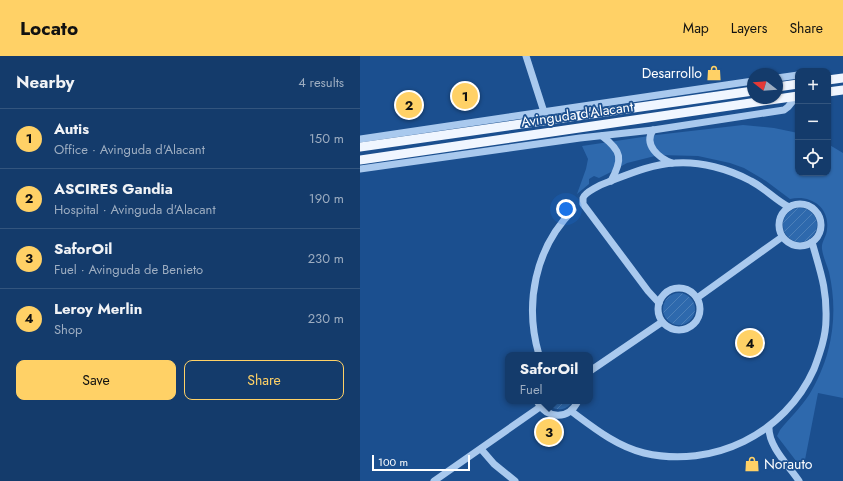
<!DOCTYPE html>
<html lang="en">
<head>
<meta charset="utf-8">
<style>
  :root { --surface:#143b6b; --page:#1d4271; --text:#f1f3f6; --muted:#9dadc1; --line:#33557e; --accent:#ffd166 }
  body { margin:0; font-family:Jost,sans-serif; background:var(--page); color:var(--text) }
  .controls { position:absolute; right:12px; top:12px; display:grid; overflow:hidden; border-radius:8px; box-shadow:0 1px 3px #0004 }
  .controls button { width:36px; height:36px; display:grid; place-items:center; padding:0; border:0; border-bottom:1px solid var(--line); background:var(--surface); color:var(--text); font:20px sans-serif }
  .compass { position:absolute; left:387px; top:12px; width:36px; height:36px; border-radius:50%; background:var(--surface); box-shadow:0 1px 3px #0004; rotate:287deg }
  .scale { position:absolute; left:12px; bottom:10px; width:98px; box-sizing:border-box; padding-left:4px; border:2px solid #fff; border-top:0; font-size:11px; line-height:14px; white-space:nowrap; color:#fff; -webkit-text-stroke:3px #1b4f8f; paint-order:stroke }
  .you { position:absolute; left:206px; top:153px; width:14px; height:14px; margin:-10px; border:3px solid #fff; border-radius:50%; background:#1a73e8; box-shadow:0 0 0 6px #1a73e833 }
  .badge { display:grid; place-items:center; width:26px; height:26px; border-radius:50%; background:var(--accent); color:#111; font-size:13px; font-weight:700 }
  .pin { position:absolute; translate:-50% -50%; border:2px solid #fff; box-shadow:0 1px 4px #0006 }
  .popup { position:absolute; left:145px; top:296px; width:88px; height:52px; box-sizing:border-box; display:grid; place-content:center; border-radius:8px; background:var(--surface); filter:drop-shadow(0 1px 3px #0005); font-size:13px; white-space:nowrap; color:var(--muted) }
  .popup b { font-size:15px; color:var(--text) }
  .popup::after { content:''; position:absolute; left:50%; top:100%; margin-left:-8px; border:8px solid transparent; border-top-color:var(--surface) }
  .list { margin:0; padding:0; list-style:none }
  h2 { display:flex; justify-content:space-between; align-items:center; height:52px; margin:0; padding:0 16px; font-size:17px }
  h2 small { font-size:13px; font-weight:400; color:var(--muted) }
  .list li { display:grid; grid-template-columns:26px 1fr auto; gap:12px; align-items:center; box-sizing:border-box; height:60px; padding:0 16px; border-top:1px solid var(--line) }
  .list b { display:block; font-size:15px; white-space:nowrap }
  .list p { margin:0; font-size:13px; white-space:nowrap; color:var(--muted) }
  .list em { font-size:13px; font-style:normal; color:var(--muted) }
  .actions { display:flex; gap:8px; padding:12px 16px }
  .actions a { flex:1; padding:9px 0; border:1px solid var(--accent); border-radius:8px; text-align:center; font-size:14px; color:var(--accent) }
  .actions .main { background:var(--accent); color:#111 }
  .icon { flex:none; width:22px; height:22px; fill:none; stroke:currentColor; stroke-width:2; stroke-linecap:round; stroke-linejoin:round }
  .map { position:relative; flex:none; width:483px; height:425px; overflow:hidden }
  header { display:flex; align-items:center; gap:24px; box-sizing:border-box; height:56px; padding:0 20px; background:var(--accent); color:#111 }
  header strong { font-size:19px }
  nav { display:flex; gap:22px; margin-inline-start:auto; font-size:14px }
  main { display:flex }
  aside { flex:1; background:var(--surface) }
  .map>svg:first-child { display:block }
</style>
</head>
<body>
<header>
<strong>Locato</strong>
<nav><a>Map</a><a>Layers</a><a>Share</a></nav>
</header>
<main>
<aside>
<h2>Nearby<small>4 results</small></h2>
<ul class="list">
<li><span class="badge">1</span><div><b>Autis</b><p>Office · Avinguda d'Alacant</p></div><em>150 m</em></li>
<li><span class="badge">2</span><div><b>ASCIRES Gandia</b><p>Hospital · Avinguda d'Alacant</p></div><em>190 m</em></li>
<li><span class="badge">3</span><div><b>SaforOil</b><p>Fuel · Avinguda de Benieto</p></div><em>230 m</em></li>
<li><span class="badge">4</span><div><b>Leroy Merlin</b><p>Shop</p></div><em>230 m</em></li>
</ul>
<div class="actions"><a class="main">Save</a><a>Share</a></div>
</aside>
<div class="map">
<svg width="483" height="425" viewBox="0 0 483 425">
  <defs>
    <pattern id="garden-furrows" width="10" height="10" patternUnits="userSpaceOnUse"><rect width="10" height="10" fill="#2e69ad"/><path d="M-1 1l2-2M0 10L10 0M9 11l2-2" fill="none" stroke="#4d80b9"/></pattern>
  </defs>
  <rect width="100%" height="100%" fill="#1b4f8f"/>
  <path fill="#2e69ad" d="M383,69L414,72L438,77V117H468V88L483,97V342L458,337L443,414L417,380L420,374C429,363 441,351 449,339C457,326 464,310 468,295C475,269 475,242 469,216C467,209 463,201 462,193C461,186 467,180 467,173C470,151 450,138 430,143L406,125L384,112L370,107L338,100L299,99L267,107L251,116L239,122L234,120L229,123V128L217,138L226,113L228,103L222,90L296,79Z"/>
  <g fill="url(#garden-furrows)">
    <circle cx="440" cy="169" r="17"/>
    <circle cx="319" cy="253" r="16"/>
    <path d="M184,345H213C205,357 192,355 184,345Z"/>
  </g>
  <g fill="none" stroke-linecap="round" stroke-linejoin="round">
    <g stroke="#a9c9ee" stroke-width="7">
      <polyline points="166,0 184,56"/>
      <polyline points="417,22 438,19"/>
      <path d="M293,74C283,89 299,102 312,107"/>
      <path d="M242,80C262,95 263,103 251,125"/>
      <polyline points="0,83 393,25"/>
      <polyline points="0,113 220,82 293,74 424,54 428,51 437,40"/>
      <circle cx="440" cy="169" r="21"/>
      <circle cx="319" cy="253" r="21"/>
      <polyline points="337,242 422,181"/>
      <path d="M299,247L288,235L223,148C223,147 223,143 223,142C225,136 242,128 248,126C269,118 292,108 315,107C340,105 369,113 391,125C405,132 415,144 429,151"/>
      <path d="M179,299C164,248 175,192 213,154"/>
      <polyline points="230,315 302,266"/>
      <path d="M177,345C187,363 208,365 218,345"/>
      <path d="M211,355C234,372 256,390 284,397C353,413 425,378 454,313C460,297 466,280 466,263C467,232 460,215 452,186"/>
      <path d="M409,371C408,390 429,410 439,425"/>
      <polyline points="121,393 134,408 155,425"/>
      <polyline points="74,425 180,351"/>
    </g>
    <g stroke="#f0f6ff" stroke-width="9">
      <polyline points="468,24 483,22"/>
      <polyline points="417,31 438,28"/>
      <polyline points="468,36 483,34"/>
      <polyline points="0,91 393,35"/>
      <polyline points="0,104 438,40"/>
    </g>
  </g>
  <defs>
    <g id="shop-bare" transform="scale(1.2)"><path d="M-5-2.5h2.3a2.7 3.5 0 0 1 5.4 0H5L5.5 6h-11ZM-1.5-2.5h3a1.5 2.3 0 0 0-3 0Z" fill="#ffd166" stroke="#1b4f8f" stroke-width="2.5" paint-order="stroke"/></g>
  </defs>
  <g fill-rule="evenodd">
    <use href="#shop-bare" x="354" y="17"/>
    <use href="#shop-bare" x="392" y="408"/>
  </g>
  <g text-anchor="middle" stroke-width="3.5" stroke-linejoin="round" paint-order="stroke">
    <g font-size="14" fill="#fff" stroke="#1b4f8f" text-anchor="end">
      <text x="342" y="22">Desarrollo</text>
      <text x="404" y="413" text-anchor="start">Norauto</text>
    </g>
    <g font-size="14" fill="#fff" stroke="#1b4f8f">
      <text transform="translate(217 58) rotate(-8)" y="5">Avinguda d'Alacant</text>
    </g>
  </g>
</svg>
<div class="controls">
<button>+</button>
<button>−</button>
<button><svg class="icon" aria-label="locate" viewBox="0 0 24 24"><circle cx="12" cy="12" r="6"/><path d="M12 2v4M12 18v4M2 12h4M18 12h4"/></svg></button>
</div>
<svg class="compass" viewBox="-18 -18 36 36"><path d="M0-13l5 13h-10z" fill="#e53935"/><path d="M0 13l5-13h-10z" fill="#9dadc1"/></svg>
<div class="scale">100 m</div>
<div class="you"></div>
<div class="pin badge" style="left:105px;top:40px">1</div>
<div class="pin badge" style="left:49px;top:49px">2</div>
<div class="pin badge" style="left:189px;top:376px">3</div>
<div class="popup"><b>SaforOil</b>Fuel</div>
<div class="pin badge" style="left:390px;top:287px">4</div>
</div>
</main>
</body>
</html>
